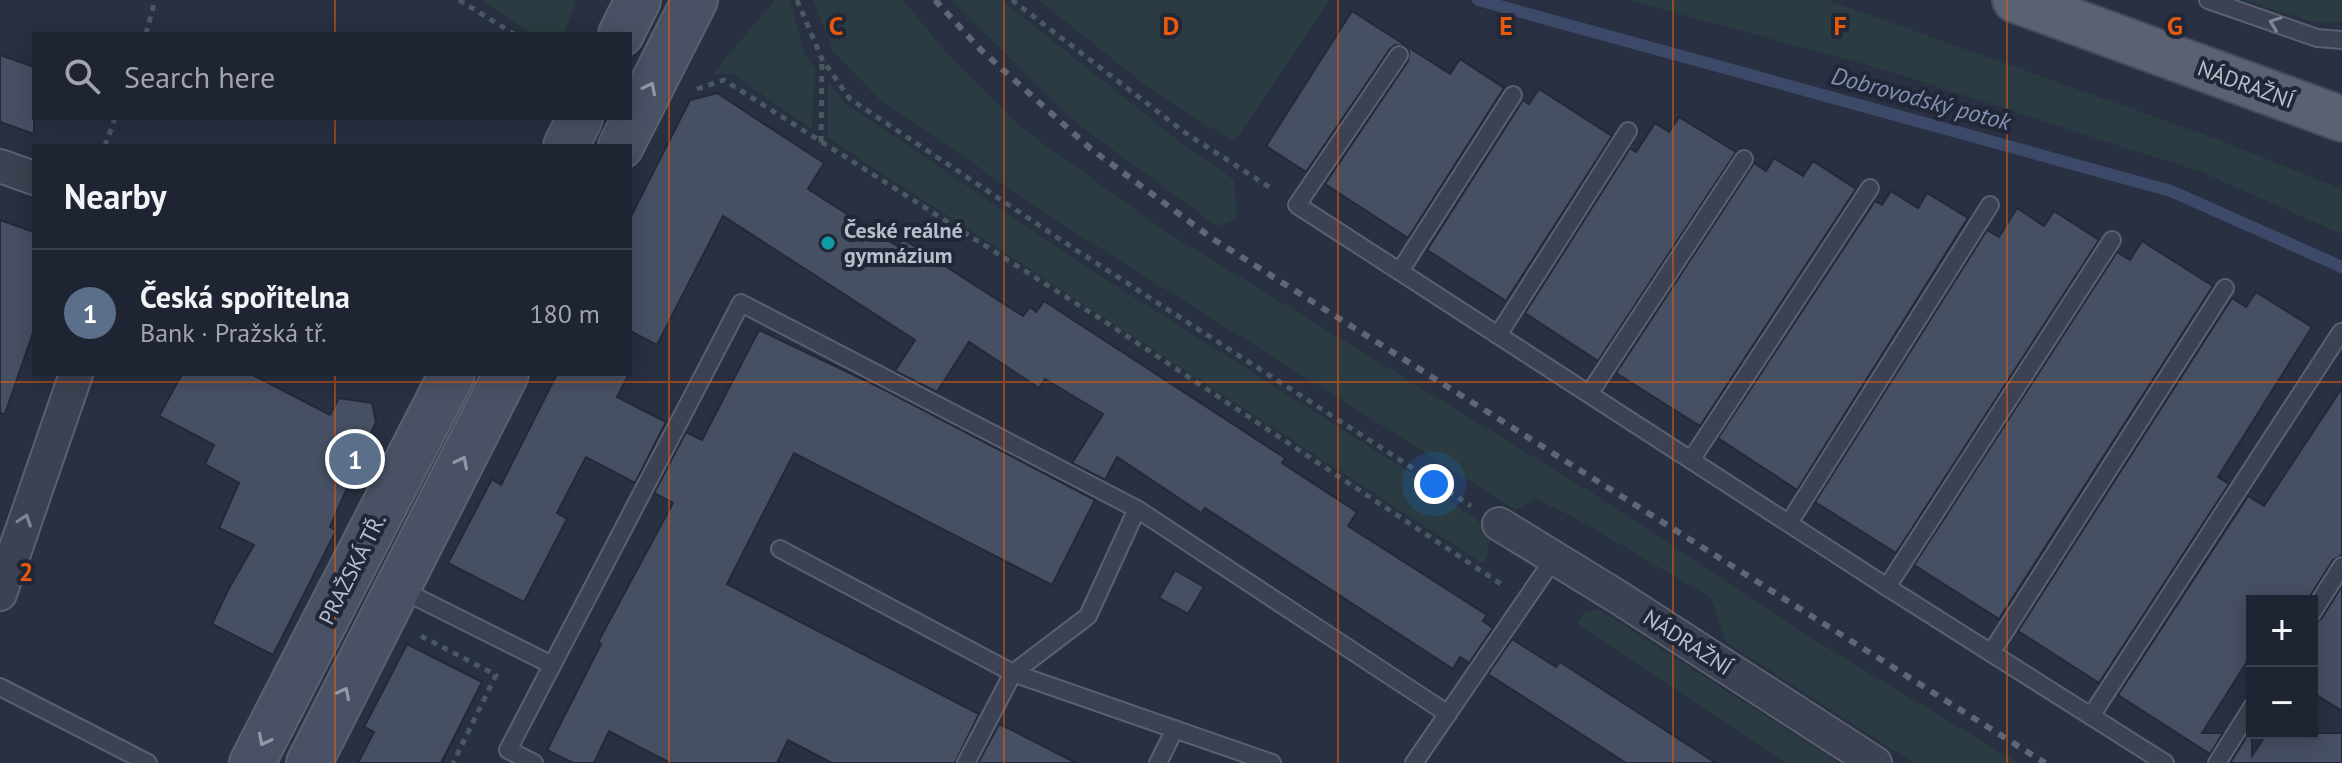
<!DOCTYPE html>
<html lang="en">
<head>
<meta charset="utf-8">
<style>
  :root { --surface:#1e2431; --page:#2b303d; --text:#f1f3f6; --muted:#a1a4ab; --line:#3c414d; --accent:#95aef4 }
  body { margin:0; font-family:"PT Sans",sans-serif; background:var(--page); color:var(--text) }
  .controls { position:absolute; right:24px; bottom:24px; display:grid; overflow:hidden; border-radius:0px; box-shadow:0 4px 20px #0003 }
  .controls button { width:72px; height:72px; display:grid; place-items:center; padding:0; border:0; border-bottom:2px solid var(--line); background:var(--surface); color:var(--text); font:40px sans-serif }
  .you { position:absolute; left:1434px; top:484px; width:28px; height:28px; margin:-20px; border:6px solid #fff; border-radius:50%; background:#1a73e8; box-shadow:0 0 0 12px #1a73e833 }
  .badge { display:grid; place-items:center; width:52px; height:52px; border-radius:50%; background:var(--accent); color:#fff; font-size:26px; font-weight:700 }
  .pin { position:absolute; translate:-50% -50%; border:4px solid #fff; box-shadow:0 2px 8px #0006 }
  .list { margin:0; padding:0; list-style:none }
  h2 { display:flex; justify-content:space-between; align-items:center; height:104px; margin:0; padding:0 32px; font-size:34px }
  h2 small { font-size:26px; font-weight:400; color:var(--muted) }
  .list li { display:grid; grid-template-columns:52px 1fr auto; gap:24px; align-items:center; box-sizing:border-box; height:128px; padding:0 32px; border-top:2px solid var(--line) }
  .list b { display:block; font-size:30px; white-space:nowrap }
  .list p { margin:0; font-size:26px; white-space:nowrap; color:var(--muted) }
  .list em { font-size:26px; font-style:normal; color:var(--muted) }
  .icon { flex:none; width:44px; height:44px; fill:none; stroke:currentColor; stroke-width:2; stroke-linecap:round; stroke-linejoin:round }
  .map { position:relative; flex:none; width:2342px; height:763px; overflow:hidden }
  .search { position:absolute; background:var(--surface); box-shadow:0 4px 20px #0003; left:32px; top:32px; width:600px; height:88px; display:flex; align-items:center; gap:20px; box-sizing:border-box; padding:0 28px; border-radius:0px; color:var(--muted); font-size:30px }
  .panel { position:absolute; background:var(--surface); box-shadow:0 4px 20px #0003; left:32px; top:144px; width:600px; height:232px; border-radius:0px }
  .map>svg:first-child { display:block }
</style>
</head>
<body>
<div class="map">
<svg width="2342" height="763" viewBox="0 0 2342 763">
  <rect width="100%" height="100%" fill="#283041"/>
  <g fill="#2a3c42">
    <polygon points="481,0 576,0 564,34 531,34"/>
    <polygon points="775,0 790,0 805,55 815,69 812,129 732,74 712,74"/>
    <polygon points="813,0 903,0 950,57 1026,131 1165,231 1586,489 1798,630 2018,763 1913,763 1726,642 1711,598 1577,519 1536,499 1516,510 1065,226 881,101 833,51"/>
    <polygon points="951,0 1001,0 1183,144 1234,180 1237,218 1217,226 1076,123"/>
    <polygon points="1038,0 1330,0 1234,142 1153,91"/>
    <polygon points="1628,0 1828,0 2219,140 2342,189 2342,234 2201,172 1885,70"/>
    <polygon points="2243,0 2342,0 2342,22 2316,23"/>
    <polygon points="828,81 846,104 1088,268 1409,472 1478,521 1490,535 1488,552 1483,564 828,138"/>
    <polygon points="1597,609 1613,618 1839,763 1787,763 1577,624 1584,612"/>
  </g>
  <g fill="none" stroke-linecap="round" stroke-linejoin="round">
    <polyline stroke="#3d4968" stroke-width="12" points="1478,0 2171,191 2342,267"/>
  </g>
  <g fill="#474f63" stroke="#232939" stroke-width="2">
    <polygon points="1352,11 1450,74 1460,59 1504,88 1408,238 1325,184 1408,61 1409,51 1404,46 1395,45 1390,49 1306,172 1266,146"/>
    <polygon points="0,55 34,67 34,134 0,122"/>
    <polygon points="1539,89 1612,136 1506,301 1427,250 1523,100 1529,104"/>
    <polygon points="717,93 824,163 808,189 897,246 903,239 1023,316 1030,307 1036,312 1044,301 1285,458 1282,463 1357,512 1348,526 1487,615 1483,621 1493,628 1469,663 1460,657 1453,669 1205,508 1201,513 1117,457 1105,480 1072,463 1103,414 1045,379 1039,388 969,342 937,392 895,371 915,340 723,216 657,345 630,331 630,218 690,100"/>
    <polygon points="1679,117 1736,152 1598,361 1525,313 1630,148 1636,152 1655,123 1669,132"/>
    <polygon points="1774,158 1803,176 1813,161 1856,189 1700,426 1616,373 1754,163 1766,171"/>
    <polygon points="1891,191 1918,208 1927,193 1968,218 1797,490 1718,438 1875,201 1882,205"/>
    <polygon points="2017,208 2044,226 2054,211 2099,240 1896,553 1815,502 1987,230 1999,237"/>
    <polygon points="0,220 34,232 34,330 5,414 0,413"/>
    <polygon points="2142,241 2213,286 1999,619 1914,565 2117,252 2130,260"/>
    <polygon points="2256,292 2312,327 2218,477 2229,484 2099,683 2018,631 2232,298 2246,307"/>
    <polygon points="759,330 883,389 1095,500 1052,585 794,453 727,584 979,714 955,763 832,763 788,740 777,763 670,763 609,731 594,763 573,763 547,750 601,644 598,642 673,503 654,493 686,432 702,440"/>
    <polygon points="182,374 251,374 330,415 339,398 372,403 376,422 330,527 336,531 273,655 212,624 228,590 254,545 219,528 239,483 205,464 214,445 159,416"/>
    <polygon points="557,374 629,374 617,397 666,422 635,483 586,457 557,513 567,519 524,602 448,563 492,479 501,485"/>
    <polygon points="2342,388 2342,555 2333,560 2307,601 2252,601 2252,654 2202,733 2223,733 2210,754 2118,695 2248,496 2264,506"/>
    <polygon points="1175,570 1204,587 1188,614 1159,598"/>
    <polygon points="2342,586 2342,711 2312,692 2312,624 2321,619"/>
    <polygon points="1512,639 1556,667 1560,662 1716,763 1626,763 1488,674"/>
    <polygon points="407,644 482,682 441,763 358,763 374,732 364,727"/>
    <polygon points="999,724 1008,728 1076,763 978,763"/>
    <polygon points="2249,733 2252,733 2252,756 2267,733 2342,733 2342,763 2230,763"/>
  </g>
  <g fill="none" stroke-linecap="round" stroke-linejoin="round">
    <g stroke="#5a606f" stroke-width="20">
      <g id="lane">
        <polyline points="2208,0 2317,38 2342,40"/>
        <polyline points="1399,55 1297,205 1887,587 2165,763"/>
        <polyline points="1400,271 1513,95"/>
        <polyline points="1498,335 1628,131"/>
        <polyline points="1589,394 1744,159"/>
        <polyline points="1691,460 1870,188"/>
        <polyline points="1789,523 1990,205"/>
        <polyline points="780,549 1013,673 966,763"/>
        <polyline points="1887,587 2112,240"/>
        <polyline points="400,589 552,665"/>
        <polyline points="2312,613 2342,566"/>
        <polyline points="1991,653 2225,288"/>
        <polyline points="1013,673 1088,616 1137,509 1448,714"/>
        <polyline points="1013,673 1272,763"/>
        <polyline points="0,687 148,763"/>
        <polyline points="2091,716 2341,332"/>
        <polyline points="534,763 508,750 741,303 1137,509"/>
        <polyline points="1158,763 1175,729"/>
        <polyline points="1414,763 1555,557"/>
        <polyline points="2217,763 2252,707"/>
      </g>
    </g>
    <g stroke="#5a606f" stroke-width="36">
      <g id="street">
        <polyline points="0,166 34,178"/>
        <polyline points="1499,524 1618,597 1875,763"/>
        <polyline points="0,594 76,374"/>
      </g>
    </g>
    <g stroke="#5a606f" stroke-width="48">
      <g id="secondary">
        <polyline points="621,34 638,0"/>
        <polyline points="566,146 580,118"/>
        <polyline points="621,146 695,0"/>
        <polyline points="252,763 452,374"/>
        <polyline points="309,763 506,374"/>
      </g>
    </g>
    <g stroke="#464b5b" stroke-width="48">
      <polyline id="primary" points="2015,0 2342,119"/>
    </g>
    <g stroke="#48595f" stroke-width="5" stroke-dasharray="6 6" stroke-linecap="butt">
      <polyline points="459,0 514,34"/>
      <polyline points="797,0 822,59 850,99 1073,248 1471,506"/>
      <polyline points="1012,0 1187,134 1274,190"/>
      <polyline points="146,34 155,0"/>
      <polyline points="697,89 724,80 1107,323 1504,586"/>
      <polyline points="821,142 822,60"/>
      <polyline points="105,146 115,118"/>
      <polyline points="421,636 496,675 453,763"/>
    </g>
    <use href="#lane" stroke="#3c4251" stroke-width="16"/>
    <use href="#street" stroke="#3c4251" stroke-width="32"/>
    <use href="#secondary" stroke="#4a5164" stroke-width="44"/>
    <use href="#primary" stroke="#5a6171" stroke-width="44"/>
    <polyline stroke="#5e6678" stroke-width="6" stroke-dasharray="8 8" stroke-linecap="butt" points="935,0 980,49 1091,149 1213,239 2045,763"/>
  </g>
  <defs><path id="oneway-chevron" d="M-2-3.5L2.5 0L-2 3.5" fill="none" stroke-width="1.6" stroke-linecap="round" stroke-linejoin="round" transform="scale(2)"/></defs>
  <g stroke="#818694">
    <use href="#oneway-chevron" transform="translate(2275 23) rotate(-160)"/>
    <use href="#oneway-chevron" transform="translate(25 520) rotate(-71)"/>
  </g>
  <g stroke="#9298a7">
    <use href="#oneway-chevron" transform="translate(650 88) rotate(-63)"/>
    <use href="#oneway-chevron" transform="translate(462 462) rotate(-63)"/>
    <use href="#oneway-chevron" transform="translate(344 693) rotate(-63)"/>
    <use href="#oneway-chevron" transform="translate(264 740) rotate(117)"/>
  </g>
  <path fill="none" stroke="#e8590c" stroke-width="2" stroke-opacity="0.55" d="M335,0V34M669,0V763M1004,0V763M1338,0V763M1673,0V763M2007,0V763M335,118V146M335,374V763M0,382H2342"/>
  <circle fill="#0f9aa8" stroke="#212737" stroke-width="3" cx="828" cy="243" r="8"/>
  <g text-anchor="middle" stroke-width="8" stroke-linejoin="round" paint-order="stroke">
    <g font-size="22" fill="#b9becb" stroke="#212737">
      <text transform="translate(2246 84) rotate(20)" y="8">NÁDRAŽNÍ</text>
      <text transform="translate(352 569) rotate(-63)" y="8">PRAŽSKÁ TŘ.</text>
      <text transform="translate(1688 642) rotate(33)" y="8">NÁDRAŽNÍ</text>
    </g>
    <g font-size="22" font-weight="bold" fill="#b9becb" stroke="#212737" text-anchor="start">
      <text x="844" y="238">České reálné<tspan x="844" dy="25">gymnázium</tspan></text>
    </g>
    <g font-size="24" font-style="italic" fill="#8290b1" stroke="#212737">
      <text transform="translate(1921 99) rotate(15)" y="8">Dobrovodský potok</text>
    </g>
  </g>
  <g font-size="26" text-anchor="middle" font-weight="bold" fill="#e8590c" stroke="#212737" stroke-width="8" stroke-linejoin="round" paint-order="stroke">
    <text x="836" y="35">C</text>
    <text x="1171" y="35">D</text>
    <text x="1506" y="35">E</text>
    <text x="1840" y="35">F</text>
    <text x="2175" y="35">G</text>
    <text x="26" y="581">2</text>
  </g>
</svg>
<div class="controls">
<button>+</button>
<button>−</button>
</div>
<div class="you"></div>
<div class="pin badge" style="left:355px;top:459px;background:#5c6f8a">1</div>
<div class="search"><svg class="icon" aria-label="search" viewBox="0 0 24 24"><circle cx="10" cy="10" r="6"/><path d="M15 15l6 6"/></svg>Search here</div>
<section class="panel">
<h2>Nearby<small></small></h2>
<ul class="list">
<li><span class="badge" style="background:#5c6f8a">1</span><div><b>Česká spořitelna</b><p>Bank · Pražská tř.</p></div><em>180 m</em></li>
</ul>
</section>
</div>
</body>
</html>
